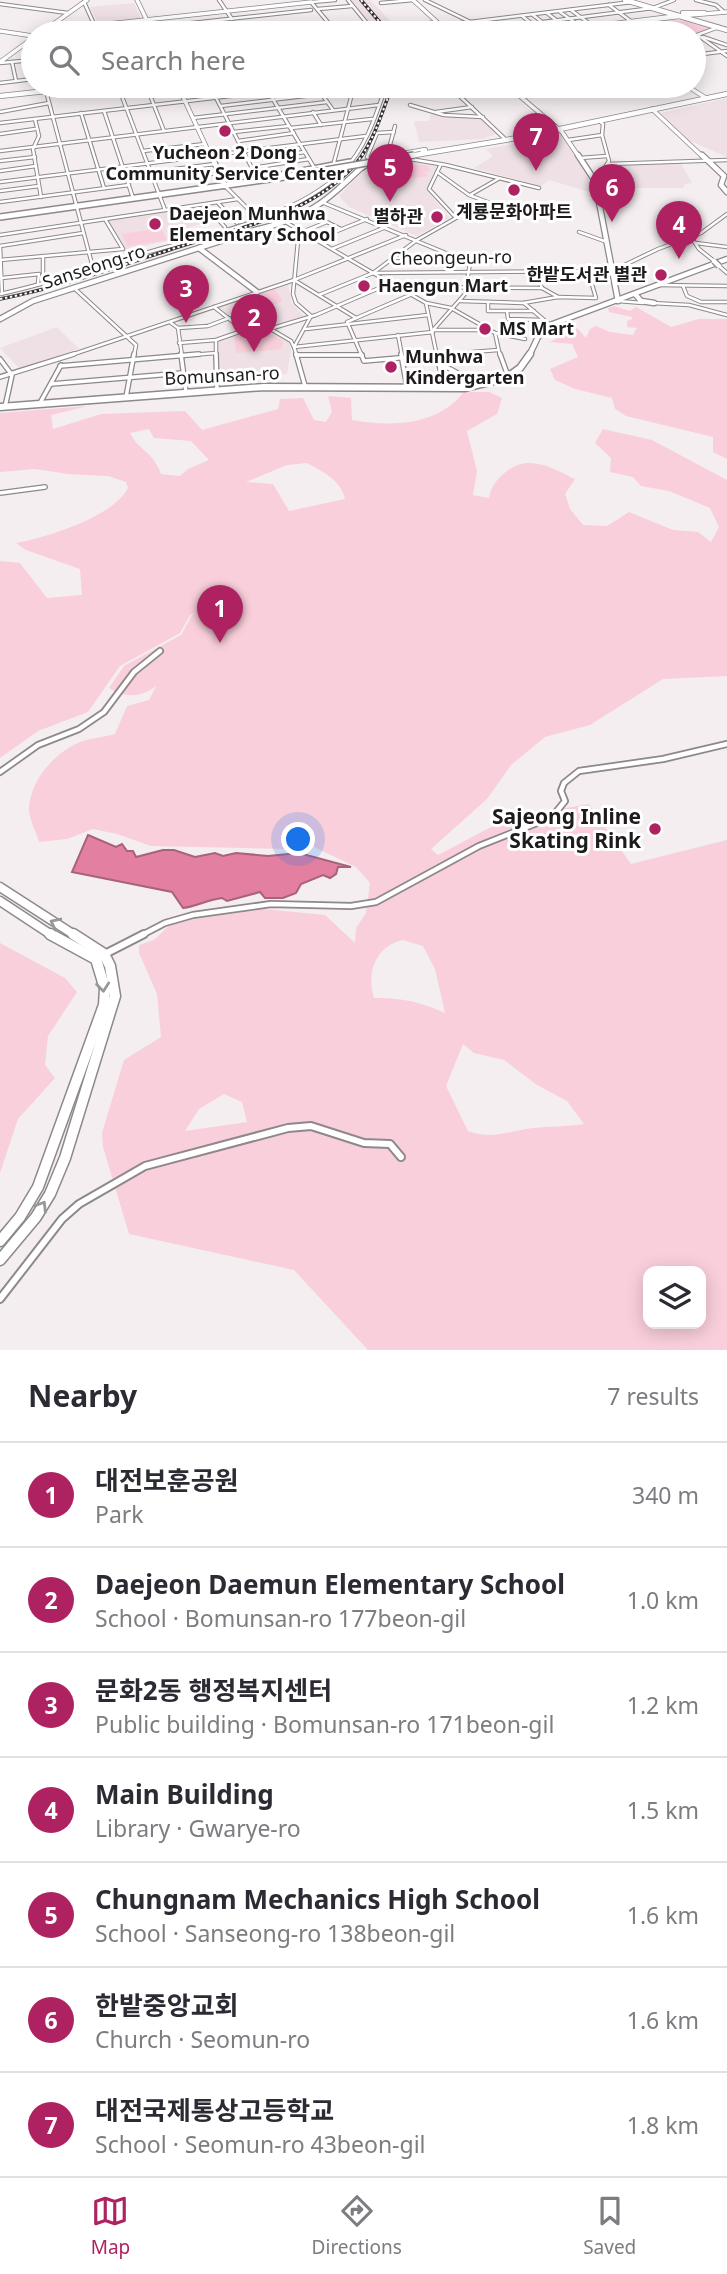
<!DOCTYPE html>
<html lang="en">
<head>
<meta charset="utf-8">
<style>
  :root { --surface:#fff; --page:#f2f2f3; --text:#2b2b33; --muted:#7c7c81; --line:#e1e1e2; --accent:#ae2261 }
  body { margin:0; font-family:"Noto Sans","Noto Sans KR",sans-serif; background:var(--page); color:var(--text) }
  .controls { position:absolute; right:21px; bottom:21px; display:grid; overflow:hidden; border-radius:14px; box-shadow:0 4px 18px #0003 }
  .controls button { width:63px; height:63px; display:grid; place-items:center; padding:0; border:0; border-bottom:2px solid var(--line); background:var(--surface); color:var(--text); font:35px sans-serif }
  .you { position:absolute; left:299px; top:840px; width:24px; height:24px; margin:-18px; border:5px solid #fff; border-radius:50%; background:#1a73e8; box-shadow:0 0 0 10px #1a73e833 }
  .badge { display:grid; place-items:center; width:46px; height:46px; border-radius:50%; background:var(--accent); color:#fff; font-size:23px; font-weight:700 }
  .pin { position:absolute; translate:-50% -58px; filter:drop-shadow(0 2px 4px #0008) }
  .pin::after { content:''; position:absolute; top:37px; width:24px; height:21px; background:inherit; clip-path:polygon(0 0,100% 0,50% 100%) }
  .list { margin:0; padding:0; list-style:none }
  h2 { display:flex; justify-content:space-between; align-items:center; height:91px; margin:0; padding:0 28px; font-size:30px }
  h2 small { font-size:23px; font-weight:400; color:var(--muted) }
  .list li { display:grid; grid-template-columns:46px 1fr auto; gap:21px; align-items:center; box-sizing:border-box; height:105px; padding:0 28px; border-top:2px solid var(--line) }
  .list b { display:block; font-size:26px; white-space:nowrap }
  .list p { margin:0; font-size:23px; white-space:nowrap; color:var(--muted) }
  .list em { font-size:23px; font-style:normal; color:var(--muted) }
  .icon { flex:none; width:38px; height:38px; fill:none; stroke:currentColor; stroke-width:2; stroke-linecap:round; stroke-linejoin:round }
  .map { position:relative; flex:none; width:727px; height:1350px; overflow:hidden }
  .search { position:absolute; background:var(--surface); box-shadow:0 4px 18px #0003; left:21px; right:21px; top:21px; height:77px; display:flex; align-items:center; gap:18px; box-sizing:border-box; padding:0 24px; border-radius:38px; color:var(--muted); font-size:26px }
  .sheet { height:826px; background:var(--surface) }
  nav { display:flex; justify-content:space-around; align-items:center; box-sizing:border-box; height:98px; border-top:2px solid var(--line); background:var(--surface); font-size:19px; color:var(--muted) }
  nav a { display:grid; justify-items:center; gap:4px }
  nav .on { color:var(--accent) }
  .map>svg:first-child { display:block }
</style>
</head>
<body>
<div class="map">
<svg width="727" height="1350" viewBox="0 0 727 1350">
  <rect width="100%" height="100%" fill="#f4eef0"/>
  <g fill="#eee0e4">
    <polygon points="351,0 370,0 398,29 407,29 403,33 378,33"/>
    <polygon points="134,3 141,19 98,24 90,7"/>
    <polygon points="727,98 727,157 688,140 661,113"/>
    <polygon points="431,114 482,119 497,134 481,139 419,142 414,121 429,121"/>
    <polygon points="558,131 587,175 593,193 549,180 541,186 474,168 493,156 486,149 536,140 531,136"/>
    <polygon points="401,160 437,166 426,190 450,218 417,236 349,207 339,196 369,165"/>
    <polygon points="610,164 681,164 692,183 685,184 683,188 612,188 606,169"/>
    <polygon points="204,205 217,219 187,228 190,236 125,250 106,220"/>
    <polygon points="288,284 292,304 304,316 273,327 261,321 243,329 217,308"/>
    <polygon points="260,325 289,343 291,349 287,374 218,381 218,340"/>
    <polygon points="57,327 79,349 19,368 0,348"/>
  </g>
  <g fill="#f9cfdb" fill-rule="evenodd">
    <polygon points="672,20 693,21 715,28 694,35 694,33 616,33 609,28"/>
    <polygon points="406,161 409,165 426,165 431,171 425,172 428,176 384,183 374,171 378,170 375,166"/>
    <polygon points="161,228 167,240 127,246 122,234"/>
    <polygon points="275,289 283,301 246,316 232,304"/>
    <polygon points="614,306 630,311 636,307 671,327 699,319 727,319 727,459 713,452 713,437 626,416 615,409 612,398 575,389 555,380 550,369 578,357 572,344 550,342 561,336 560,330 553,328 560,325 575,326 586,338 590,329 596,326 610,332 633,335 637,328 627,327 627,321 632,319 632,317 609,312 608,308"/>
    <polygon points="265,330 283,341 282,349 236,353 234,336"/>
    <path d="M464,392H489L502,398L497,414L467,431L477,471L473,495L489,498C492,485 496,480 507,471C529,454 552,468 575,479L565,494L570,509L583,525L607,526L629,512L673,530L698,532L711,542L719,527L710,508L669,491L641,486L633,477L610,472L611,458L595,443L603,429L652,440L727,480V676L663,679L590,725L545,737L511,765L487,799L431,849L438,855L508,818L589,804L631,864L727,840V1350H368L294,1270L129,1234L103,1147L102,1133L124,1060L161,1037L157,994L139,953V945L154,940L173,922L264,909L325,915L355,943L356,928L366,913L370,883L356,867L312,846L286,849L151,846L117,834L93,829L67,839L39,842C36,832 30,821 29,811C28,782 56,750 83,741C93,738 104,737 115,734L127,706L149,700L156,686C140,698 126,698 109,688L124,666L181,635L192,615L200,611L190,615L180,633L120,666L88,712L38,731L0,758V561L20,563L47,598L82,595L80,569L26,550L16,543C48,537 113,517 128,488L126,482L108,476L68,474L35,469L0,472V413L88,406L51,415L53,429L101,414L185,411L202,430L278,409L280,399L303,398L314,420L326,422L332,412L328,396L351,398L352,420C392,427 437,426 464,392ZM149,429L154,438L191,441L209,460L188,469L180,476L161,474C152,450 139,451 130,433ZM307,463C323,472 341,480 345,499L289,511L273,484L246,482L287,465ZM403,940L423,946L435,969L445,1013C422,1002 399,997 374,998C366,972 376,946 403,940ZM463,1044L474,1053L504,1060L537,1085L567,1101L584,1124C567,1127 550,1126 533,1128C509,1131 492,1140 468,1131L446,1086ZM224,1094L242,1102L247,1122L185,1131L199,1109ZM648,1271H701V1324H648Z"/>
    <polygon points="0,943 65,978 77,992 48,1036 45,1065 55,1078 18,1119 0,1173"/>
  </g>
  <path fill="#e380a1" stroke="#a86279" stroke-width="2" d="M88,835L116,847L122,844L127,851H133L136,857L163,850H174L195,857L215,853L223,856L236,853L268,856L299,853L351,867H338L336,874L330,878L323,875L301,884L296,893L283,898H265L260,892L227,901L222,898C207,900 197,906 183,908L172,892L72,872Z"/>
  <g fill="none" stroke-linecap="round" stroke-linejoin="round">
    <g stroke="#8d8889" stroke-width="4.5">
      <g id="street-far3">
        <polyline points="219,0 232,19"/>
        <polyline points="348,0 375,33"/>
        <polyline points="425,0 493,33"/>
        <polyline points="696,0 716,5 724,12"/>
        <polyline points="84,2 98,33"/>
        <polyline points="311,2 337,33"/>
        <polyline points="312,2 335,0"/>
        <polyline points="381,3 413,0"/>
        <polyline points="0,4 68,13"/>
        <polyline points="609,5 632,22"/>
        <polyline points="318,9 352,6"/>
        <polyline points="571,10 594,27"/>
        <polyline points="560,12 583,28"/>
        <polyline points="547,13 569,30"/>
        <polyline points="533,15 555,32"/>
        <polyline points="522,16 544,33"/>
        <polyline points="220,20 228,33"/>
        <polyline points="543,22 653,8 674,0"/>
        <polyline points="177,25 181,33"/>
        <polyline points="413,29 632,2"/>
        <polyline points="101,33 311,10"/>
        <polyline points="413,33 409,26 437,22"/>
        <polyline points="452,33 486,29"/>
        <polyline points="694,36 719,27"/>
        <polyline points="699,36 727,56"/>
        <polyline points="703,37 727,45"/>
        <polyline points="694,55 727,51"/>
        <polyline points="12,62 16,81"/>
        <polyline points="0,63 33,60"/>
        <polyline points="0,83 33,79"/>
        <polyline points="118,86 165,210"/>
        <polyline points="210,86 258,180"/>
        <polyline points="265,86 315,169"/>
        <polyline points="316,86 333,110"/>
        <polyline points="449,86 504,138 503,140"/>
        <polyline points="148,90 164,131"/>
        <polyline points="46,91 93,268"/>
        <polyline points="213,91 255,86"/>
        <polyline points="121,93 187,86"/>
        <polyline points="461,96 512,89"/>
        <polyline points="520,96 555,90 550,86"/>
        <polyline points="410,105 444,115 483,117"/>
        <polyline points="221,106 321,94"/>
        <polyline points="104,111 133,198"/>
        <polyline points="0,112 49,103"/>
        <polyline points="313,112 321,125"/>
        <polyline points="436,112 472,107"/>
        <polyline points="81,113 104,188"/>
        <polyline points="193,118 327,102"/>
        <polyline points="35,119 39,136 33,149 41,197"/>
        <polyline points="0,123 316,86"/>
        <polyline points="291,128 372,119"/>
        <polyline points="234,132 289,126"/>
        <polyline points="0,134 35,129"/>
        <polyline points="568,140 602,135"/>
        <polyline points="238,141 294,133"/>
        <polyline points="0,151 379,105"/>
        <polyline points="143,151 205,144"/>
        <polyline points="387,156 395,126"/>
        <polyline points="404,158 446,165 539,188"/>
        <polyline points="580,158 607,156"/>
        <polyline points="248,159 305,152"/>
        <polyline points="0,161 35,157"/>
        <polyline points="371,162 367,157 377,133 394,132"/>
        <polyline points="608,164 727,160"/>
        <polyline points="333,166 354,86"/>
        <polyline points="252,168 309,159"/>
        <polyline points="0,171 36,166"/>
        <polyline points="151,172 215,164"/>
        <polyline points="437,172 469,195 506,209"/>
        <polyline points="154,181 219,173"/>
        <polyline points="0,182 366,136"/>
        <polyline points="225,186 256,217"/>
        <polyline points="597,187 607,187 608,180 604,169 609,161 602,135 603,124 599,121"/>
        <polyline points="0,191 39,186"/>
        <polyline points="470,195 498,179"/>
        <polyline points="0,202 129,185"/>
        <polyline points="218,203 237,223"/>
        <polyline points="324,203 470,263 465,294 433,330"/>
        <polyline points="205,205 225,227"/>
        <polyline points="287,223 373,273 612,271 658,249 701,233 727,214"/>
        <polyline points="302,232 327,222 341,229"/>
        <polyline points="579,232 607,242"/>
        <polyline points="0,235 238,199"/>
        <polyline points="691,237 699,249 714,261"/>
        <polyline points="317,239 367,219"/>
        <polyline points="696,243 727,247"/>
        <polyline points="0,246 83,233"/>
        <polyline points="0,246 2,294"/>
        <polyline points="332,249 386,227"/>
        <polyline points="43,256 43,282"/>
        <polyline points="392,258 453,257"/>
        <polyline points="0,260 123,249 105,219"/>
        <polyline points="719,266 727,273"/>
        <polyline points="535,271 542,288"/>
        <polyline points="373,273 426,303 437,356"/>
        <polyline points="2,278 39,274 38,283"/>
        <polyline points="294,280 356,318"/>
        <polyline points="658,285 727,286"/>
        <polyline points="683,286 687,296 701,302 727,302"/>
        <polyline points="399,287 542,288"/>
        <polyline points="74,288 136,345 134,356"/>
        <polyline points="542,288 558,297"/>
        <path d="M0,294C47,284 92,269 138,255C202,236 295,219 343,171C366,148 376,115 386,86"/>
        <polyline points="319,295 373,273 417,240 456,218 429,189 441,164"/>
        <polyline points="460,301 523,303 558,297 596,298 588,271"/>
        <polyline points="618,301 643,303"/>
        <polyline points="488,302 488,311 534,311"/>
        <polyline points="426,303 451,308 495,333 525,339"/>
        <polyline points="524,303 550,325"/>
        <polyline points="652,303 689,305 727,315"/>
        <polyline points="214,307 242,329"/>
        <polyline points="507,311 508,319 543,320"/>
        <polyline points="347,322 410,295"/>
        <polyline points="171,323 178,328 182,356"/>
        <polyline points="348,324 362,356"/>
        <polyline points="178,328 208,326 229,318"/>
        <polyline points="273,328 316,315 391,283"/>
        <polyline points="306,329 428,315"/>
        <polyline points="433,330 487,330"/>
        <polyline points="495,333 500,356"/>
        <polyline points="398,335 402,356"/>
        <polyline points="216,340 216,356"/>
        <polyline points="179,343 216,340 262,324 291,341 294,347 433,332"/>
        <polyline points="296,355 362,355"/>
        <polyline points="68,356 294,280 406,235"/>
        <polyline points="178,356 216,353"/>
        <polyline points="297,356 294,347 311,316 296,303 293,294 299,230"/>
        <polyline points="423,356 498,350"/>
      </g>
    </g>
    <g stroke="#8d8889" stroke-width="6">
      <g id="street-far2">
        <polyline points="181,354 186,392"/>
        <polyline points="216,354 217,390"/>
        <polyline points="296,354 305,386"/>
        <polyline points="361,354 364,361 444,354"/>
        <polyline points="401,354 407,387"/>
        <polyline points="437,354 444,388"/>
        <polyline points="500,354 508,376"/>
        <polyline points="296,355 362,355"/>
        <polyline points="0,359 12,375 5,407"/>
        <path d="M439,364C453,369 464,378 478,383"/>
        <polyline points="60,366 199,354"/>
        <polyline points="0,377 74,354"/>
        <polyline points="51,384 183,373"/>
        <polyline points="126,397 134,354"/>
        <polyline points="40,403 61,365"/>
        <polyline points="0,493 45,487"/>
      </g>
    </g>
    <g stroke="#8d8889" stroke-width="8">
      <g id="street-far1">
        <polyline points="0,772 38,745 79,729 104,712 134,672 160,651"/>
        <polyline points="140,936 165,923 193,915 271,904 351,906 376,902 479,846 552,817 565,801 561,791 564,783 579,771 663,759 727,744"/>
      </g>
    </g>
    <g stroke="#8d8889" stroke-width="10">
      <g id="street">
        <polyline points="103,955 144,934"/>
        <polyline points="0,1299 62,1219 79,1204 145,1166 288,1128 311,1126 364,1143 390,1144 401,1157"/>
      </g>
    </g>
    <g stroke="#8d8889" stroke-width="5">
      <g id="secondary-far4">
        <polyline points="137,0 153,33"/>
        <polyline points="413,0 449,33"/>
        <polyline points="679,16 727,12"/>
        <polyline points="602,26 612,33"/>
        <polyline points="45,30 87,0"/>
        <polyline points="0,31 33,36"/>
        <polyline points="43,31 311,2"/>
        <polyline points="0,62 33,38"/>
        <polyline points="178,86 211,157"/>
        <polyline points="508,86 562,132 579,157"/>
        <polyline points="687,86 706,98"/>
        <polyline points="652,109 703,157"/>
      </g>
    </g>
    <g stroke="#8d8889" stroke-width="7">
      <g id="secondary-far3">
        <polyline points="211,155 225,186"/>
        <polyline points="578,155 595,181 618,301"/>
        <polyline points="702,155 724,176 721,185 727,192"/>
        <polyline points="199,248 257,292"/>
        <polyline points="635,294 641,301 654,303"/>
        <path d="M0,319L33,301L255,230C308,218 324,203 362,167"/>
        <polyline points="529,356 538,337 550,325 727,259"/>
      </g>
    </g>
    <g stroke="#8d8889" stroke-width="9">
      <polyline id="secondary-far2" points="0,407 264,387 464,388 506,378 520,368 530,354"/>
    </g>
    <g stroke="#8d8889" stroke-width="11">
      <g id="secondary-far1">
        <polyline points="0,887 76,936"/>
        <polyline points="0,901 53,936"/>
      </g>
    </g>
    <g stroke="#8d8889" stroke-width="13">
      <g id="secondary">
        <polyline points="0,1241 20,1217 38,1187 104,1005 105,989 96,959 50,934"/>
        <polyline points="0,1260 36,1217 50,1194 65,1158 115,996 110,966 104,954 73,934"/>
      </g>
    </g>
    <g stroke="#8d8889" stroke-width="6">
      <g id="primary-far1">
        <polyline points="625,0 727,30"/>
        <polyline points="683,13 704,13"/>
        <polyline points="542,33 679,16"/>
        <polyline points="0,96 93,86"/>
        <polyline points="421,154 517,138 727,94"/>
        <polyline points="387,157 425,150"/>
      </g>
    </g>
    <g stroke="#8d8889" stroke-width="8">
      <g id="primary">
        <polyline points="362,167 375,159 396,155"/>
        <polyline points="281,175 350,162"/>
        <polyline points="0,217 284,177"/>
      </g>
    </g>
    <use href="#street-far3" stroke="#fff" stroke-width="2.5"/>
    <use href="#street-far2" stroke="#fff" stroke-width="3.5"/>
    <use href="#street-far1" stroke="#fff" stroke-width="4.5"/>
    <use href="#street" stroke="#fff" stroke-width="6"/>
    <use href="#secondary-far4" stroke="#fff" stroke-width="3.5"/>
    <use href="#secondary-far3" stroke="#fff" stroke-width="4.5"/>
    <use href="#secondary-far2" stroke="#fff" stroke-width="6"/>
    <use href="#secondary-far1" stroke="#fff" stroke-width="8"/>
    <use href="#secondary" stroke="#fff" stroke-width="10"/>
    <use href="#primary-far1" stroke="#fff" stroke-width="4.5"/>
    <use href="#primary" stroke="#fff" stroke-width="5"/>
    <g stroke="#333132" stroke-width="3.5">
      <g id="rail">
        <polyline points="361,0 389,33"/>
        <path d="M0,299C58,288 113,268 169,250C230,230 302,218 349,171C372,149 381,115 392,86"/>
      </g>
    </g>
    <use href="#rail" stroke="#fff" stroke-width="2" stroke-dasharray="2.5" stroke-linecap="butt"/>
    <g stroke="#8d8889" stroke-width="7" stroke-linecap="butt">
      <polyline id="secondary-bridge" points="714,261 719,266"/>
    </g>
    <g stroke="#8d8889" stroke-width="6" stroke-linecap="butt">
      <polyline id="primary-bridge-far1" points="404,157 421,154"/>
    </g>
    <g stroke="#8d8889" stroke-width="8" stroke-linecap="butt">
      <polyline id="primary-bridge" points="284,177 414,155"/>
    </g>
    <use href="#secondary-bridge" stroke="#fff" stroke-width="4.5"/>
    <use href="#primary-bridge-far1" stroke="#fff" stroke-width="4.5"/>
    <use href="#primary-bridge" stroke="#fff" stroke-width="5"/>
  </g>
  <defs><path id="oneway-chevron" d="M-2-3.5L2.5 0L-2 3.5" fill="none" stroke-width="1.6" stroke-linecap="round" stroke-linejoin="round" transform="scale(1.75)"/></defs>
  <g stroke="#999899">
    <use href="#oneway-chevron" transform="translate(55 923) rotate(-154)"/>
    <use href="#oneway-chevron" transform="translate(103 987) rotate(84)"/>
    <use href="#oneway-chevron" transform="translate(42 1206) rotate(-58)"/>
  </g>
  <g fill="#ae2261" stroke="#fff" stroke-width="2.5">
    <circle cx="225" cy="131" r="7"/>
    <circle cx="514" cy="190" r="7"/>
    <circle cx="437" cy="217" r="7"/>
    <circle cx="155" cy="224" r="7"/>
    <circle cx="661" cy="275" r="7"/>
    <circle cx="364" cy="286" r="7"/>
    <circle cx="485" cy="329" r="7"/>
    <circle cx="391" cy="367" r="7"/>
    <circle cx="655" cy="829" r="7"/>
  </g>
  <g text-anchor="middle" stroke-width="6" stroke-linejoin="round" paint-order="stroke">
    <g font-size="18" font-weight="bold" fill="#1d1b1c" stroke="#fff" text-anchor="start">
      <text x="225" y="159" text-anchor="middle">Yucheon 2 Dong<tspan x="225" dy="21">Community Service Center</tspan></text>
      <text x="514" y="218" text-anchor="middle">계룡문화아파트</text>
      <text x="169" y="220">Daejeon Munhwa<tspan x="169" dy="21">Elementary School</tspan></text>
      <text x="423" y="223" text-anchor="end">별하관</text>
      <text x="647" y="281" text-anchor="end">한밭도서관 별관</text>
      <text x="378" y="292">Haengun Mart</text>
      <text x="499" y="335">MS Mart</text>
      <text x="405" y="363">Munhwa<tspan x="405" dy="21">Kindergarten</tspan></text>
    </g>
    <g font-size="18" fill="#1d1b1c" stroke="#fff">
      <text transform="translate(451 258) rotate(-1)" y="6">Cheongeun-ro</text>
      <text transform="translate(94 267) rotate(-18)" y="6">Sanseong-ro</text>
      <text transform="translate(222 376) rotate(-3)" y="6">Bomunsan-ro</text>
    </g>
    <g font-size="21" font-weight="bold" fill="#1d1b1c" stroke="#fff" text-anchor="end">
      <text x="641" y="824">Sajeong Inline<tspan x="641" dy="24">Skating Rink</tspan></text>
    </g>
  </g>
</svg>
<div class="controls">
<button><svg class="icon" aria-label="layers" viewBox="0 0 24 24"><path d="M12 4l9 5-9 5-9-5zM3 14l9 5 9-5"/></svg></button>
</div>
<div class="you"></div>
<div class="pin badge" style="left:220px;top:643px">1</div>
<div class="pin badge" style="left:254px;top:352px">2</div>
<div class="pin badge" style="left:186px;top:323px">3</div>
<div class="pin badge" style="left:679px;top:259px">4</div>
<div class="pin badge" style="left:390px;top:202px">5</div>
<div class="pin badge" style="left:612px;top:222px">6</div>
<div class="pin badge" style="left:536px;top:171px">7</div>
<div class="search"><svg class="icon" aria-label="search" viewBox="0 0 24 24"><circle cx="10" cy="10" r="6"/><path d="M15 15l6 6"/></svg>Search here</div>
</div>
<section class="sheet">
<h2>Nearby<small>7 results</small></h2>
<ul class="list">
<li><span class="badge">1</span><div><b>대전보훈공원</b><p>Park</p></div><em>340 m</em></li>
<li><span class="badge">2</span><div><b>Daejeon Daemun Elementary School</b><p>School · Bomunsan-ro 177beon-gil</p></div><em>1.0 km</em></li>
<li><span class="badge">3</span><div><b>문화2동 행정복지센터</b><p>Public building · Bomunsan-ro 171beon-gil</p></div><em>1.2 km</em></li>
<li><span class="badge">4</span><div><b>Main Building</b><p>Library · Gwarye-ro</p></div><em>1.5 km</em></li>
<li><span class="badge">5</span><div><b>Chungnam Mechanics High School</b><p>School · Sanseong-ro 138beon-gil</p></div><em>1.6 km</em></li>
<li><span class="badge">6</span><div><b>한밭중앙교회</b><p>Church · Seomun-ro</p></div><em>1.6 km</em></li>
<li><span class="badge">7</span><div><b>대전국제통상고등학교</b><p>School · Seomun-ro 43beon-gil</p></div><em>1.8 km</em></li>
</ul>
</section>
<nav>
<a class="on"><svg class="icon" aria-label="map" viewBox="0 0 24 24"><path d="M3 6l6-2 6 2 6-2v14l-6 2-6-2-6 2zM9 4v14M15 6v14"/></svg>Map</a>
<a><svg class="icon" aria-label="directions" viewBox="0 0 24 24"><path d="M12 3l9 9-9 9-9-9zM9 14v-3h6M13 9l2 2-2 2"/></svg>Directions</a>
<a><svg class="icon" aria-label="saved" viewBox="0 0 24 24"><path d="M7 4h10v16l-5-4-5 4z"/></svg>Saved</a>
</nav>
</body>
</html>
